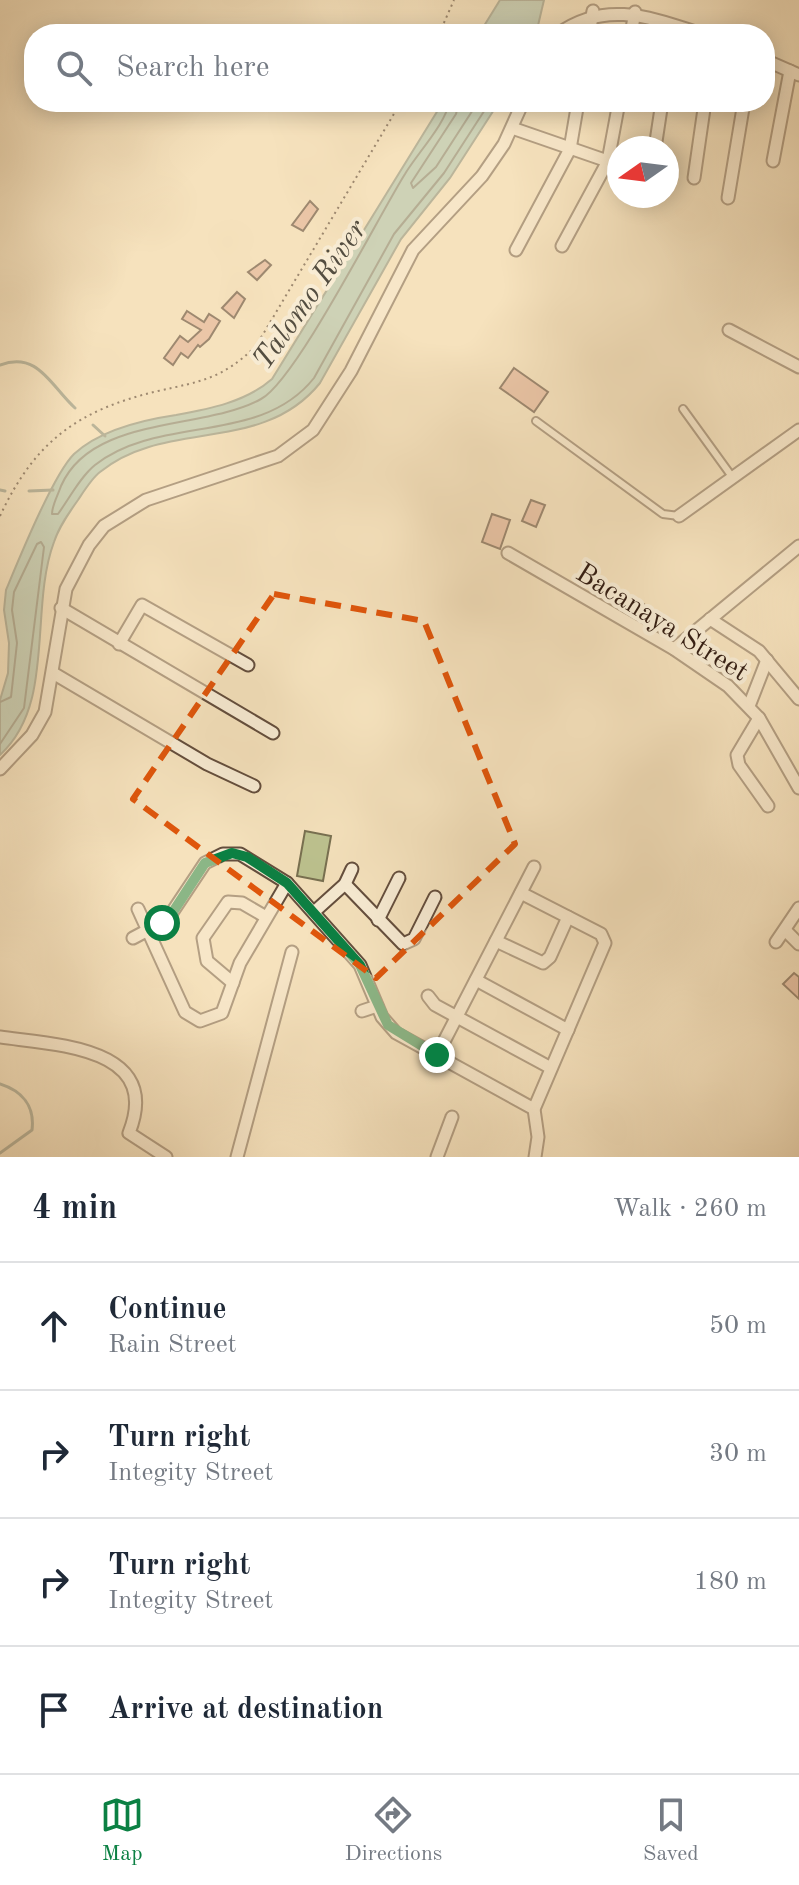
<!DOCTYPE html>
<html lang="en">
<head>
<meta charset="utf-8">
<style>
  :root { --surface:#fff; --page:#f6f6f7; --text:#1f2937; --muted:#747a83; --line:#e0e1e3; --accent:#0b8043 }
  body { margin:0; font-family:"Old Standard TT",serif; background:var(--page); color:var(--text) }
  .compass { position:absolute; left:607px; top:136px; width:72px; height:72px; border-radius:50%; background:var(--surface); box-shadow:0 4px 20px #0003; rotate:256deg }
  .stop { position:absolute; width:24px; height:24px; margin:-18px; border:6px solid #0b8043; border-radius:50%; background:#fff }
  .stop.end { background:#0b8043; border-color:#fff; box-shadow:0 2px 8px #0008 }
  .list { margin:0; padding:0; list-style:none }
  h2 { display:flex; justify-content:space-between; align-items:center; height:104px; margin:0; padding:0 32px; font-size:34px }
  h2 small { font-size:26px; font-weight:400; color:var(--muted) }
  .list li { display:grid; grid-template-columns:52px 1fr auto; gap:24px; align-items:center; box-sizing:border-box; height:128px; padding:0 32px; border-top:2px solid var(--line) }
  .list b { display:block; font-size:30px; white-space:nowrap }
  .list p { margin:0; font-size:26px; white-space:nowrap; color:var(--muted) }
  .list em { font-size:26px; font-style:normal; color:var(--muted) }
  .icon { flex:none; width:44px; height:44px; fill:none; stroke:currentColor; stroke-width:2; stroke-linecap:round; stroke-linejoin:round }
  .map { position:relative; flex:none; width:799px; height:1157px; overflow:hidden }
  .search { position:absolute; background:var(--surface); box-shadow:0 4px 20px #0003; left:24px; right:24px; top:24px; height:88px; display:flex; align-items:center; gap:20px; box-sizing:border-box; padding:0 28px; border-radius:32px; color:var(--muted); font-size:30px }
  .sheet { height:616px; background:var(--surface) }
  nav { display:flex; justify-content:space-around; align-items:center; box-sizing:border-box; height:112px; border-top:2px solid var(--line); background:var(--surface); font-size:22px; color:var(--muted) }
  nav a { display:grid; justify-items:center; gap:4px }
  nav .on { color:var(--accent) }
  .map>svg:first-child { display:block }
</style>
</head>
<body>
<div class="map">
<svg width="799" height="1157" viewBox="0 0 799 1157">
  <rect width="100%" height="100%" fill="#f5e2bd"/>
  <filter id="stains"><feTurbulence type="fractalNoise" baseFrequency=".0025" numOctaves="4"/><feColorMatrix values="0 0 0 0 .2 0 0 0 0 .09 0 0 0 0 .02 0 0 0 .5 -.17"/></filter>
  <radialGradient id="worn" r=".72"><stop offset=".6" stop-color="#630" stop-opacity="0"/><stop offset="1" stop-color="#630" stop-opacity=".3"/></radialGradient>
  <polygon fill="#bdc390" stroke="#787051" stroke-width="2" points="305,831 331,836 323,881 297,876"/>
  <g fill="#9dbead" stroke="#737e6f" stroke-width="2">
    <polygon points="500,0 544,0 536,34 479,34"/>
    <path d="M443,102H499L450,178L401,239L320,383C262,455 166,418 100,472C92,478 84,491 78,500C68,514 59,527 54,542C29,609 56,704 0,755V700L8,673L9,643L4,610L6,590C19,559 53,475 74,454C100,430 142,420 176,415C209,409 246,402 272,379Z"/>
  </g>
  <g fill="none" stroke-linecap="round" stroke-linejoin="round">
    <g stroke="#686e60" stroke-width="2">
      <path d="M449,102C447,122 416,155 405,174C378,217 296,380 261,399C203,431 92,415 61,486C58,495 52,505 52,514H58C69,499 80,477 95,465C160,414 260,446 314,378L394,234L444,173L490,102"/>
      <polyline points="459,102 456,114 411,183 413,188 436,167 478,102"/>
      <polyline points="0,702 11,697 17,643 12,610 14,592 37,544 41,542 44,547 24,708 0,744"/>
    </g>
    <g stroke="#737e6f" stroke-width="3">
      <path d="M0,365C38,351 50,385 75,408"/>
      <polyline points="93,425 105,436"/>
      <polyline points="0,490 5,491"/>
      <polyline points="29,491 53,490"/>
      <path d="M0,1084C22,1091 35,1106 32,1130L0,1153"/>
    </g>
  </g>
  <g fill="#dda48c" stroke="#331d12" stroke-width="2">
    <polygon points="310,201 318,209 303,231 292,225"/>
    <polygon points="265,260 271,265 257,280 248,272"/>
    <polygon points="237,292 245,299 234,318 222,308"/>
    <polygon points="187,311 204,322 209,314 220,321 209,339 200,347 198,345 188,358 181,353 173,365 164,358 180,336 188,342 201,330 182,319"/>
    <polygon points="514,368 548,392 534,412 500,388"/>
    <polygon points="531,500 545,505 536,527 522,521"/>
    <polygon points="492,514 510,520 500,549 482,542"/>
    <polygon points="611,589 644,604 641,615 606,600"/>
    <polygon points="794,973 799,977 799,999 783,984"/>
  </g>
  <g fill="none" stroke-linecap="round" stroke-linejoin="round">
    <g stroke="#644e3d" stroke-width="10">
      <g id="service">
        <polyline points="683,409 733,478"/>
        <polyline points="536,421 663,514 679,516"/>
      </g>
    </g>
    <g stroke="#644e3d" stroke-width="15">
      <g id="minor">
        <path d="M558,34C605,0 649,17 702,34"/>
        <polyline points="589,34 593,11"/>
        <polyline points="631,34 635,12"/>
        <polyline points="765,60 799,75"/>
        <polyline points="512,128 619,165"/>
        <polyline points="655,148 662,102"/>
        <polyline points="773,161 790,71"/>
        <polyline points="694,178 705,102"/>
        <polyline points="728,198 744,102"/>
        <polyline points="562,246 608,161 619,102"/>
        <polyline points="516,250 570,149 578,102"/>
        <polyline points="729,330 799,367"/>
        <polyline points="679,516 799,430"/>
        <polyline points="508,553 674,649 728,686 759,718 799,788"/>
        <polyline points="61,608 273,733"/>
        <polyline points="710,619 759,651 799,699"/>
        <polyline points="119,644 142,605 248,665"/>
        <polyline points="674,649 799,546"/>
        <polyline points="53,673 207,764 254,786"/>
        <polyline points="749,706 767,660"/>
        <polyline points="759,718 737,755 739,765 768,806"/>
        <polyline points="0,769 32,735 45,712 66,589 89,545 104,526 146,500 278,456 313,430 351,371 413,250 482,176 504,144 523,102"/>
        <polyline points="345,884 403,944 414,939 435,897"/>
        <polyline points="521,893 601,934 605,943 534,1109 538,1137 535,1157"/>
        <polyline points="138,909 185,1012 200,1021 222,1013 240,963 287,883"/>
        <polyline points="314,912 345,884 352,869"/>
        <polyline points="378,920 399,878"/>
        <polyline points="785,930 799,944"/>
        <polyline points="133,938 167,920 205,863 223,854 240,854 287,883 360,965 382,1017 396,1033 534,1109"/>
        <polyline points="496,941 543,963 550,957 568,917"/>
        <polyline points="776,942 799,908"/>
        <polyline points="476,980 568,1030"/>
        <polyline points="233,983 207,961 203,938 228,902 242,903 266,917"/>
        <polyline points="428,996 435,1005 551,1068"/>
        <polyline points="362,1011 377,1006"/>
        <path d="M0,1037C57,1045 163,1047 129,1133L166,1157"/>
        <polyline points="437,1055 534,867"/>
        <polyline points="237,1157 292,952"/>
        <polyline points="437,1157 452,1117"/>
      </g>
    </g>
    <g stroke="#331d12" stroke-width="2" stroke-dasharray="2 4" stroke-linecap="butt">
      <polyline points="439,34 454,0"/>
      <path d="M0,516C35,441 78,410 158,391C202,381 222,379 256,346L401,102"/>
    </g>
    <use href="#service" stroke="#f8ecd4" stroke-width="6"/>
    <use href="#minor" stroke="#f8ecd4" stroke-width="11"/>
  </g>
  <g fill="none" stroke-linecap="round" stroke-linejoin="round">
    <polyline stroke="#0b8043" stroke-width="10" points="162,923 171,915 205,863 232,853 247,857 287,883 360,965 388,1025 437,1055"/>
  </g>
  <path d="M0 0H799V1157H0ZM274,594L424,621L515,844L376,978L133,799Z" fill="#f5e2bd" fill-opacity=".55" fill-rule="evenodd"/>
  <path fill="none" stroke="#df560c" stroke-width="6" stroke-dasharray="16 10" stroke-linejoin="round" d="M274,594L424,621L515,844L376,978L133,799Z"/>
  <g text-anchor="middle" stroke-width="8" stroke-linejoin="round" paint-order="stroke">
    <g font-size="28" fill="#331d12" stroke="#f8ecd4">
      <text transform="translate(663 621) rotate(32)" y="10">Bacanaya Street</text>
    </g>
    <g font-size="30" font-style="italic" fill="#534d40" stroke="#f8ecd4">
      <text transform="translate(309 294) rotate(-55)" y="10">Talomo River</text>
    </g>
  </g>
  <rect width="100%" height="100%" filter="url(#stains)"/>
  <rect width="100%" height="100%" fill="url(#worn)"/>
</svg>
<svg class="compass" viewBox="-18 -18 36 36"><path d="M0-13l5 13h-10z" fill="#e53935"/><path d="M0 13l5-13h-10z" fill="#747a83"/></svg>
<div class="stop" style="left:162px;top:923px"></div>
<div class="stop end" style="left:437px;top:1055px"></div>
<div class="search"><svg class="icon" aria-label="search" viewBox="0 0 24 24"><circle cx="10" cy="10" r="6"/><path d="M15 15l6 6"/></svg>Search here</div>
</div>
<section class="sheet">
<h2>4 min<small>Walk · 260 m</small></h2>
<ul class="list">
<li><svg class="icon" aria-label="ahead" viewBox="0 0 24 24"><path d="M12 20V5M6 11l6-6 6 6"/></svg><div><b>Continue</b><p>Rain Street</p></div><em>50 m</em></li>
<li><svg class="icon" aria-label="right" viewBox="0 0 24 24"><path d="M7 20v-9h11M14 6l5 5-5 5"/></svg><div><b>Turn right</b><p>Integity Street</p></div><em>30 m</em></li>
<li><svg class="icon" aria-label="right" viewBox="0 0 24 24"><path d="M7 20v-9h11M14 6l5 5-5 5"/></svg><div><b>Turn right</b><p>Integity Street</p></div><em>180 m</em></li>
<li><svg class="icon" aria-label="arrive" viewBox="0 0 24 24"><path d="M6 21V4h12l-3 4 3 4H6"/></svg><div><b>Arrive at destination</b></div></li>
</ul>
</section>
<nav>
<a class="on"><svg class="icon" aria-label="map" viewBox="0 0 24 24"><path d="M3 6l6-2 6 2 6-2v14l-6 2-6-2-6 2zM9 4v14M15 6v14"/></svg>Map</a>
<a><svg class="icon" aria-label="directions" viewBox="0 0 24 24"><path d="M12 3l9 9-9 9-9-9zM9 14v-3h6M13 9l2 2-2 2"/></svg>Directions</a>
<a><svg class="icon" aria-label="saved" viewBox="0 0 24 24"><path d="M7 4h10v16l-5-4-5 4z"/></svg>Saved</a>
</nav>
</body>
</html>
